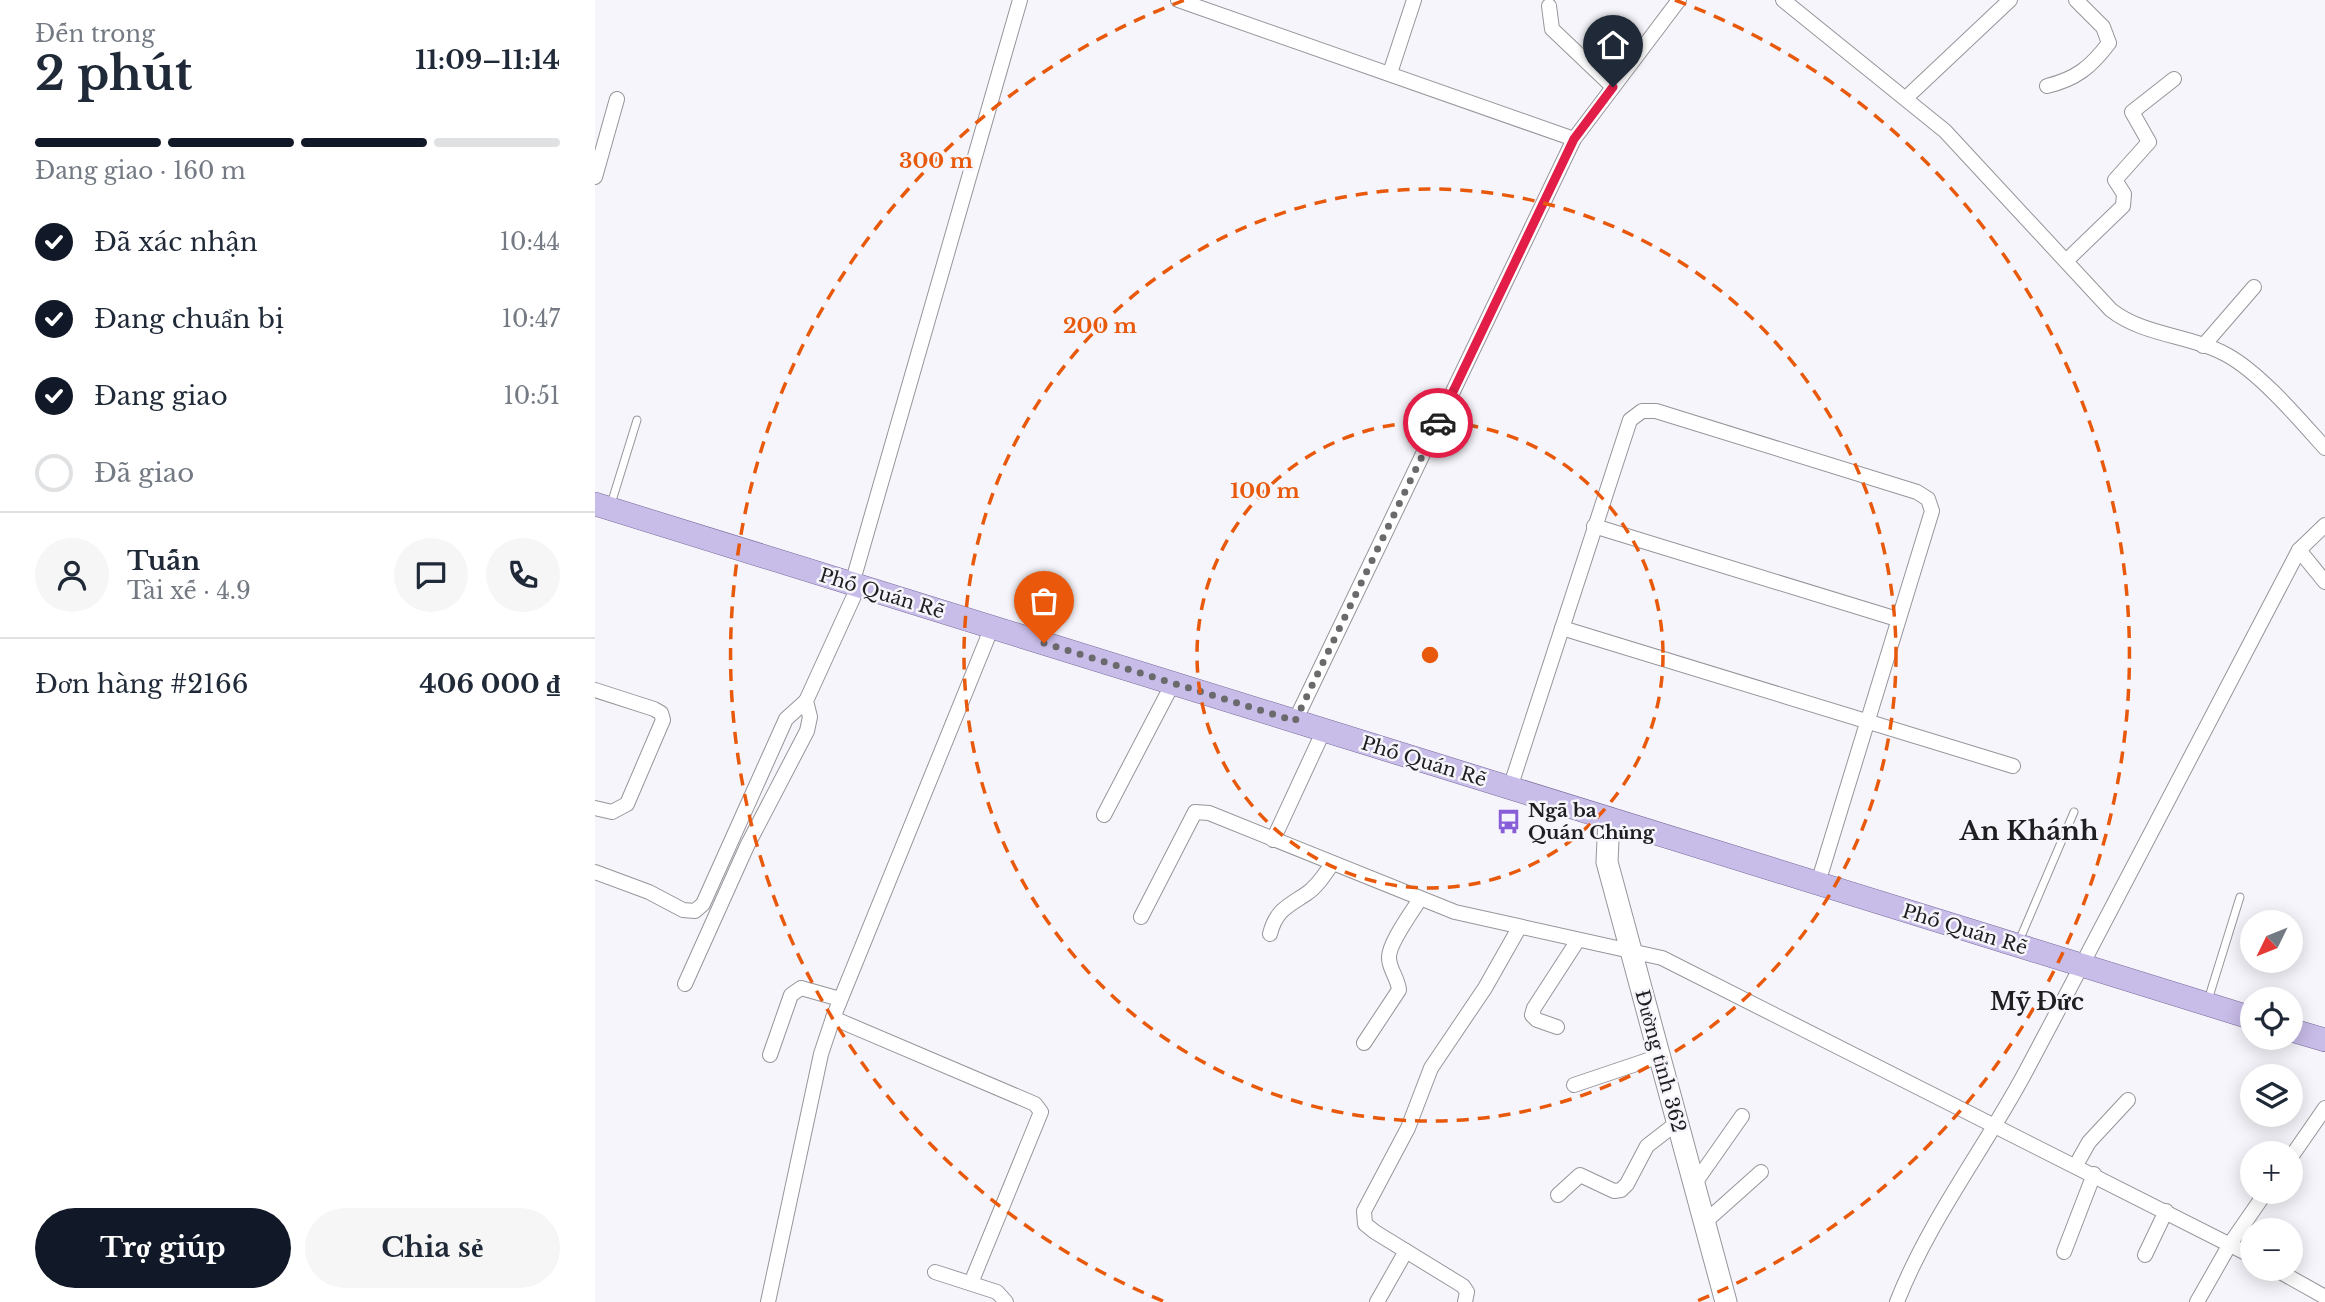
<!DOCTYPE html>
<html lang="vi">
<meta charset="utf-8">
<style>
:root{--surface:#fff;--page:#f6f6f7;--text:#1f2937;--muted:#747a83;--line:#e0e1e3;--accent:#111827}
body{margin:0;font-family:"Libre Baskerville",serif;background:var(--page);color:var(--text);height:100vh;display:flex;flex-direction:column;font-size:26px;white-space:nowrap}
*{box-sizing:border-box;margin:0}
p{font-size:23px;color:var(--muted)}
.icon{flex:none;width:38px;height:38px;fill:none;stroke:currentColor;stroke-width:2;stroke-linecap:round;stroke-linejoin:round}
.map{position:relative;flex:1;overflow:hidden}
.panel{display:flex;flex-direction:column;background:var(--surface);width:595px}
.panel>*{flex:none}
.needle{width:46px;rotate:227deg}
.fabs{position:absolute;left:1645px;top:910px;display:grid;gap:14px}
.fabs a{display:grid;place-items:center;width:63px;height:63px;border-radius:50%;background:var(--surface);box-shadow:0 4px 18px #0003;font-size:35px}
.pin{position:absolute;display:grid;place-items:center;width:60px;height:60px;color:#fff;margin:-72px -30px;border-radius:50% 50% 50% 0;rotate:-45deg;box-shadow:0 0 7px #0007}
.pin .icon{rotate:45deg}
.courier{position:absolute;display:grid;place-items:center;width:70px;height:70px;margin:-35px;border:5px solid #e11d48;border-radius:50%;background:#fff;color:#222;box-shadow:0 2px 9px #0007}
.summary em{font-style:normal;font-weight:700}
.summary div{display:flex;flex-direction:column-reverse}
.summary{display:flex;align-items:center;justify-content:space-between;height:119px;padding:0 35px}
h1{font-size:46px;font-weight:700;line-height:52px}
.bar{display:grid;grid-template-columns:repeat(4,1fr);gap:10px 7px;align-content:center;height:84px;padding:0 35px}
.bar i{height:9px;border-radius:5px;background:var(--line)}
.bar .selected{background:var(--accent)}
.bar p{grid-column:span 4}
.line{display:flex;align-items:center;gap:18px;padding:0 35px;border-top:2px solid var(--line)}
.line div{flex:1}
.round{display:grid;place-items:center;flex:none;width:74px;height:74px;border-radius:37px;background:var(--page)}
ol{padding:0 35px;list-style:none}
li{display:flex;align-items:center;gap:21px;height:77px}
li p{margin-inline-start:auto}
li .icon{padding:7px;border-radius:50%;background:var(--accent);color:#fff;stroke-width:4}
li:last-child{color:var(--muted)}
li i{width:38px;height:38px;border:4px solid var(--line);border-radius:50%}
.action{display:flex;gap:14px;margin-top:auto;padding:14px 35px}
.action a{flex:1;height:80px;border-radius:42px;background:var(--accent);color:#fff;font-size:28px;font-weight:700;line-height:80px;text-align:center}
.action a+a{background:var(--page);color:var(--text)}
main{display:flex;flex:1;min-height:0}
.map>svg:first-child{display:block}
</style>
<main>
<section class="panel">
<div class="summary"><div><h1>2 phút</h1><p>Đến trong</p></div><em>11:09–11:14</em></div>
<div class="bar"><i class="selected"></i><i class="selected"></i><i class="selected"></i><i></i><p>Đang giao · 160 m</p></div>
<ol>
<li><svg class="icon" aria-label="check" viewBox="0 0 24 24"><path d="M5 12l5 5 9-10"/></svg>Đã xác nhận<p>10:44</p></li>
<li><svg class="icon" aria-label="check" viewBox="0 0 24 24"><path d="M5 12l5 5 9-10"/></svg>Đang chuẩn bị<p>10:47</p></li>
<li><svg class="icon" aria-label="check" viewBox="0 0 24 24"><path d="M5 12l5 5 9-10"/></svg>Đang giao<p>10:51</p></li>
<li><i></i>Đã giao</li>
</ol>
<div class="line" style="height:126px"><a class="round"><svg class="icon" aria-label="person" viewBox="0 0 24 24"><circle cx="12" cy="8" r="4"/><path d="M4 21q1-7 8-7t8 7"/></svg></a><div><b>Tuấn</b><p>Tài xế · 4.9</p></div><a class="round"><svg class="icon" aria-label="chat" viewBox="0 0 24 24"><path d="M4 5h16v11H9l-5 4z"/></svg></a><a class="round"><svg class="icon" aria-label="phone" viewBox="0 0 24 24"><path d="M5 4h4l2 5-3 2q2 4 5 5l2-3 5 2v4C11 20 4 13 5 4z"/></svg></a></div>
<div class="line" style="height:91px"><div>Đơn hàng #2166</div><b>406 000 ₫</b></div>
<div class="action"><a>Trợ giúp</a><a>Chia sẻ</a></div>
</section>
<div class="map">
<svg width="1730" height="1302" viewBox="0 0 1730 1302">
<rect width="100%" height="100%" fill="#f6f5fb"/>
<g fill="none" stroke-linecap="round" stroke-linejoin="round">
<defs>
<g id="lane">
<polyline points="16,504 42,420"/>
<polyline points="1424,941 1479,812"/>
<polyline points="1613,1000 1645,897"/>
</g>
<g id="street">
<polyline points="583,0 979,139"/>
<path d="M 1188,0 L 1350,131 L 1516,310 C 1549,336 1596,335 1632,355 C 1665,373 1705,420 1730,448"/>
<polyline points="954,6 957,29 1018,87"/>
<polyline points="795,73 819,0"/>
<path d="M 1452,86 C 1481,79 1496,67 1514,43 L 1508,27 L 1481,0"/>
<polyline points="1312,97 1415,0"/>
<polyline points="0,177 22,99"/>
<polyline points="1471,261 1528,206 1529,194 1520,180 1554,142 1537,112 1579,79"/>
<polyline points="1608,346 1659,287"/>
<polyline points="999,526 1302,619"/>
<polyline points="1704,550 1730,582"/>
<polyline points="257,584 425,0"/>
<polyline points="967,628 1418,766"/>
<polyline points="0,690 59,709 66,713 68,720 32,804 17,812 0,808"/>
<polyline points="700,721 979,139 1084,0"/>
<polyline points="915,788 1035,420 1047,411 1061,411 1322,492 1333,499 1337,511 1223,883"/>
<polyline points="509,815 578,683"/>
<polyline points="678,840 729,730"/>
<polyline points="0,872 54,892 88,910 100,911 108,904 191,719 211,701"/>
<polyline points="546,917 600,812 614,813 860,912 1067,958 1657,1256"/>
<path d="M 675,934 C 681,910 693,906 711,894 C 722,887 730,874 737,864"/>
<polyline points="90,984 152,846 212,731 215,717 211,701 264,585"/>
<polyline points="238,1018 440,1104 446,1112 376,1283"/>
<polyline points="962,1027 942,1020 937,1015 939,1008 983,940"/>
<path d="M 769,1043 L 804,990 C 803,978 794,969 794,958 C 793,944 817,912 825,899"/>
<polyline points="175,1055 196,995 206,988 245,999"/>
<polyline points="979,1085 1065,1056"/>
<polyline points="1696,1157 1730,1108"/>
<polyline points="1481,1165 1494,1142 1533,1100"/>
<polyline points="1100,1183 1147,1116"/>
<polyline points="963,1195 985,1175 1019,1191 1026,1190 1032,1184 1052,1146 1083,1122"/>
<polyline points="1110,1222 1166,1172"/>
<polyline points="1469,1252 1499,1174"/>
<polyline points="1550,1255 1571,1211"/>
<polyline points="1680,1269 1730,1297"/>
<polyline points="340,1272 402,1292 411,1302"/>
<polyline points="173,1302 226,1054 238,1018 397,627"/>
<polyline points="782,1302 811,1251"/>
<polyline points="870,1302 872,1292 868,1286 780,1232 770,1224 769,1211 813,1128 836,1068 890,988 924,928"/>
<path d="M 1302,1302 C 1334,1220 1390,1148 1431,1071 C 1523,898 1613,724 1704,550 L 1730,525"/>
<polyline points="1602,1302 1635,1244 1671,1192"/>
</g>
<polyline id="secondary" points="1014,818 1012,862 1131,1302"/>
<g id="primary">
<polyline points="0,504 1657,1018"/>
<polyline points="1696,1030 1730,1040"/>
</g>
</defs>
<use href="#lane" stroke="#96959a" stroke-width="9"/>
<use href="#street" stroke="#96959a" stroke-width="16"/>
<use href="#secondary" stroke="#96959a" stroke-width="23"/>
<use href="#primary" stroke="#756899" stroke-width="24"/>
<use href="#lane" stroke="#fff" stroke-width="7"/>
<use href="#street" stroke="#fff" stroke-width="14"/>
<use href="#secondary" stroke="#fff" stroke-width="21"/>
<use href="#primary" stroke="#c8bce8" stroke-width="23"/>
</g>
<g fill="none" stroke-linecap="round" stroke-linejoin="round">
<polyline stroke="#6a6a6d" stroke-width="7" stroke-dasharray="0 12.6" points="449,643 700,721 843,423"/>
<polyline stroke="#e11d48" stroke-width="9" points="843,423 979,139 1018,87"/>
</g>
<g fill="none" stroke="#e8590c" stroke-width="3.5" stroke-dasharray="12 9">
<circle cx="835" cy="655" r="233"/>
<circle cx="835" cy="655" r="466"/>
<path d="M568 1301A699 699 0 0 1 590 0M1080 0A699 699 0 0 1 1102 1301"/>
</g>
<defs>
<symbol id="bus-bare" viewBox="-9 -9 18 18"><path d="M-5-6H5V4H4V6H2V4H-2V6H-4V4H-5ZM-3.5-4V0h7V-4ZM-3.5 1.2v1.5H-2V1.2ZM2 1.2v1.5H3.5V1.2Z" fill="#875ed8" stroke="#f6f5fb" stroke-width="2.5" paint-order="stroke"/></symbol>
</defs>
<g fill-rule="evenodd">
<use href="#bus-bare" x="896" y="804" width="35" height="35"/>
</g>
<g text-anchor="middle" stroke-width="5" stroke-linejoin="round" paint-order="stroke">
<g font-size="19" fill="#1f1f21" stroke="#f6f5fb">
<text transform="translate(287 593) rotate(17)" y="7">Phố Quán Rẽ</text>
<text transform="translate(829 761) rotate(17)" y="7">Phố Quán Rẽ</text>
<text transform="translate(1370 929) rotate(17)" y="7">Phố Quán Rẽ</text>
<text transform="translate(1066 1061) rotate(75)" y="7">Đường tỉnh 362</text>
</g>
<g font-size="19" font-weight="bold" fill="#1f1f21" stroke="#f6f5fb" text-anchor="start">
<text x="933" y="817">Ngã ba<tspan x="933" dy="22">Quán Chủng</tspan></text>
</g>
<g font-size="23" font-weight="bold" fill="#1f1f21" stroke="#f6f5fb">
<text x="1442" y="1010">Mỹ Đức</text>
</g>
<g font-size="26" font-weight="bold" fill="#1f1f21" stroke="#f6f5fb">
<text x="1434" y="840">An Khánh</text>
</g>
</g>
<circle cx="835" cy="655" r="10" fill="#e8590c" stroke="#f6f5fb" stroke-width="3.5"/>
<g font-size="21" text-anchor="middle" font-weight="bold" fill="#e8590c" stroke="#f6f5fb" stroke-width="5" stroke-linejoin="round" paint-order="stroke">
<text x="341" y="168">300 m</text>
<text x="505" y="333">200 m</text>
<text x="670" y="498">100 m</text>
</g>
</svg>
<div class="fabs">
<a><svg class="needle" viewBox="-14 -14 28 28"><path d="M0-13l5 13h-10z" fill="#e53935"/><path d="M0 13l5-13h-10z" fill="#747a83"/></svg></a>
<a><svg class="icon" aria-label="locate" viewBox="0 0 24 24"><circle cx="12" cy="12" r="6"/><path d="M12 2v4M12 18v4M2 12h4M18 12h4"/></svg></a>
<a><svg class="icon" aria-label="layers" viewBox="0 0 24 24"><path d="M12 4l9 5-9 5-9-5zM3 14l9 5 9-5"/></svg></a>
<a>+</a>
<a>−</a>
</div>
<div class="pin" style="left:449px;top:643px;background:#ea580c"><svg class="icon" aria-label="bag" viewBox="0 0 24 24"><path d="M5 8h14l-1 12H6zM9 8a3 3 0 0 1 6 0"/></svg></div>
<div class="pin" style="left:1018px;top:87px;background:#1f2937"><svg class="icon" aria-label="home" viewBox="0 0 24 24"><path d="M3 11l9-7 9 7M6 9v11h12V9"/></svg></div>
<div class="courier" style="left:843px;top:423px"><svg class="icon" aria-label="car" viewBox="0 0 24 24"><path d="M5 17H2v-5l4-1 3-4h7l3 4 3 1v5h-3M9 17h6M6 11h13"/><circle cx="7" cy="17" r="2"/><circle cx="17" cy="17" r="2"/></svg></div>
</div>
</main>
